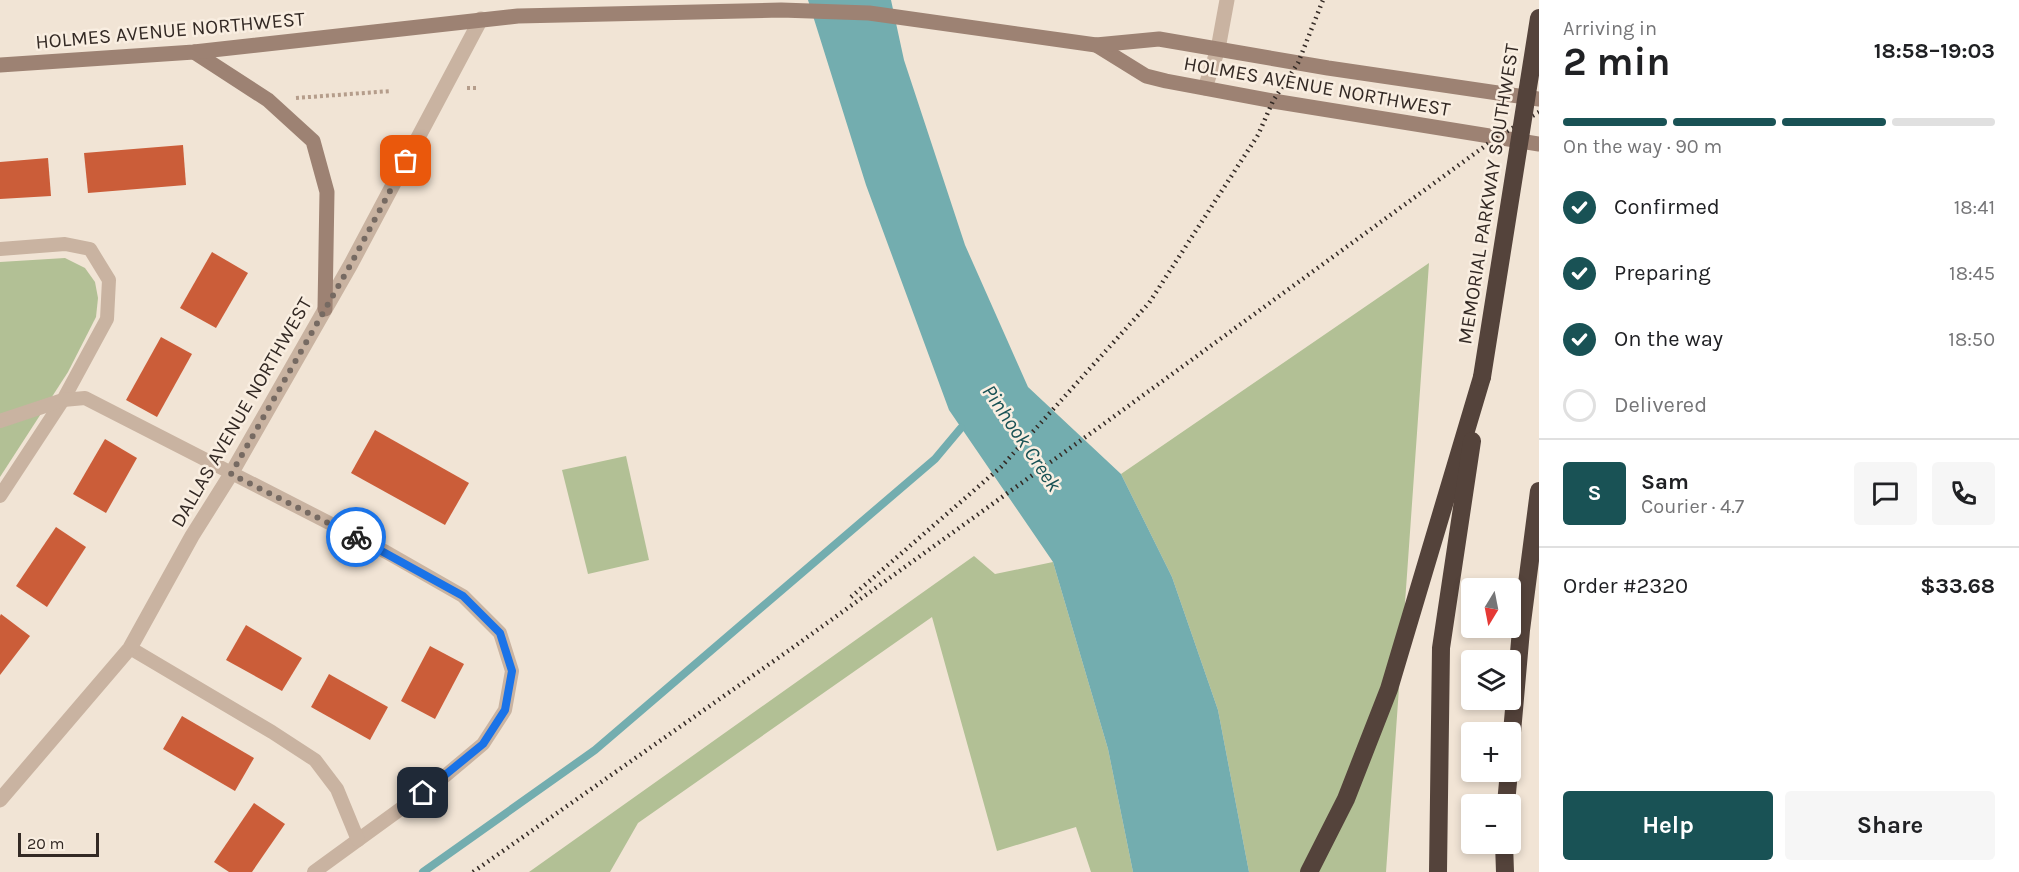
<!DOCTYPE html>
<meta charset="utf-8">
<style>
:root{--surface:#fff;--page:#f6f6f6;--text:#202124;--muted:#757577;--line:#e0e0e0;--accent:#195255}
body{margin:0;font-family:Karla,sans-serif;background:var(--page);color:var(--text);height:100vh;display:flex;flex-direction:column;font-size:22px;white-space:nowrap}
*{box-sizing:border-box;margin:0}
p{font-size:20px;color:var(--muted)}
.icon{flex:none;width:33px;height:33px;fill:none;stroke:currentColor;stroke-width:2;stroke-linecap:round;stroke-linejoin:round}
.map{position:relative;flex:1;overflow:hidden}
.panel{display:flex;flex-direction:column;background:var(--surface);width:480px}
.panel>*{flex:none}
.needle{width:39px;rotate:190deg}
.controls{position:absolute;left:1461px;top:578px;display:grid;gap:12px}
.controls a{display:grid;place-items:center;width:60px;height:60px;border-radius:6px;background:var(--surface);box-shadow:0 3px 9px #0003;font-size:30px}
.scale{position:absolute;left:18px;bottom:15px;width:81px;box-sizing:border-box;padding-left:6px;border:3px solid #332924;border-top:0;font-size:16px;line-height:21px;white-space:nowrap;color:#332924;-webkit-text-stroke:4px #f9eee1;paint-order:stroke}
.pin{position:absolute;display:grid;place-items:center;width:51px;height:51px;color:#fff;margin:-26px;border-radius:12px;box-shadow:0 3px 9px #0006}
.courier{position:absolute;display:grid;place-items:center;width:60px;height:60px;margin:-30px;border:4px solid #1a73e8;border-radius:50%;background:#fff;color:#222;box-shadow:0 2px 8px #0007}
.summary em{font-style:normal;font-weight:700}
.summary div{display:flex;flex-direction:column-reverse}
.summary{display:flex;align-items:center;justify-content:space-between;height:102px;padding:0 24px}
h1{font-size:39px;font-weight:700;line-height:45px}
.bar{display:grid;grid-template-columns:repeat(4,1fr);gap:9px 6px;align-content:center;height:72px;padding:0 24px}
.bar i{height:8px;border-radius:4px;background:var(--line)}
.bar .on{background:var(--accent)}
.bar p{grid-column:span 4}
.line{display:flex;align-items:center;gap:15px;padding:0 24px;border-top:2px solid var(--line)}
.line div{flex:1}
.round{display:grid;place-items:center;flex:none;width:63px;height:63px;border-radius:6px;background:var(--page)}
ol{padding:0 24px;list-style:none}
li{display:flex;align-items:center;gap:18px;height:66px}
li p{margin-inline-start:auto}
li .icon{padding:6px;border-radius:50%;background:var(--accent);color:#fff;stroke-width:4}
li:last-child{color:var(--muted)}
li i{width:33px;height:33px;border:3px solid var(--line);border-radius:50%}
.cta{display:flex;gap:12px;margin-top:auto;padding:12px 24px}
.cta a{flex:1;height:69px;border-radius:6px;background:var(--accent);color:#fff;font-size:24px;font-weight:700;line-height:69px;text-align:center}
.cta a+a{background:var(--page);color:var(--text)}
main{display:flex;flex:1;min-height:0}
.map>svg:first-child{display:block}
</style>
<main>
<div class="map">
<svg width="1539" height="872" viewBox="0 0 1539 872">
<rect width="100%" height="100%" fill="#f1e4d5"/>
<g fill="#b2c095">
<polygon points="65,258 85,268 95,282 98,298 96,317 68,372 0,477 0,262"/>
<polygon points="1429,263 1386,872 1249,872 1218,710 1172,577 1121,474"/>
<polygon points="626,456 649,560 588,574 562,470"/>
<polygon points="974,556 995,574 1053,562 1108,749 1133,872 1091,872 1076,827 997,851 932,617 638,823 610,872 529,872"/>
</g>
<polygon fill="#73adaf" points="808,0 891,0 904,60 965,245 1028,387 1121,474 1172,577 1218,710 1249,872 1133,872 1108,749 1053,562 949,410 866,185"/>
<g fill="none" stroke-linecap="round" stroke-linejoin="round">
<polyline stroke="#73adaf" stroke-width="8" points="423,872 595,750 935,459 961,428"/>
</g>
<g fill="#cb5d39">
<polygon points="183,145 186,185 88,193 84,153"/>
<polygon points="48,158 51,196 0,199 0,162"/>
<polygon points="212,252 248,273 216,328 180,308"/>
<polygon points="161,337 192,354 157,417 126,400"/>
<polygon points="375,430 469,483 445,525 351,473"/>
<polygon points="105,439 137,458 106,513 73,494"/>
<polygon points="56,527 86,547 47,607 16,586"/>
<polygon points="1,614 30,636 0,675 0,616"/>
<polygon points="246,625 302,658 282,691 226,660"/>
<polygon points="430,646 464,664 435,719 401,701"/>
<polygon points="329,674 388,707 370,740 311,707"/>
<polygon points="182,716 254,758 235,791 163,749"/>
<polygon points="254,803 285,824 252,872 229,872 214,862"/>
</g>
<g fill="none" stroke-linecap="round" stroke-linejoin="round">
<g stroke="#b59d8b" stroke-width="4" stroke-dasharray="3 3" stroke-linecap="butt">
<polyline points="467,88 478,88"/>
<polyline points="296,98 391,91"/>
</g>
<g stroke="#c9b3a1" stroke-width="14">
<polyline points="0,249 65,244 90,249 109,280 107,319 63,400 0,496"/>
<polyline points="0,421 63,400 85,398 386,552 463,596 500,633 512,671 505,710 483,744 439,781 314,872"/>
<polyline points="130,648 272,732 315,760 337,789 358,840"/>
</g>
<polyline stroke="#c9b3a1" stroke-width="15" points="0,800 130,648 192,536 231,474 351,264 481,19"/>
<polyline stroke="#c9b3a1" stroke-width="15" points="1205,88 1218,49 1227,0"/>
<g stroke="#9d8273" stroke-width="15">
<polyline points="1096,45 1146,76 1166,81 1273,101 1539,144"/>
<polyline points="194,52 268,100 313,141 327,192 325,309"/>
<polyline points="0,65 194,52 518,16 781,10 869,13 1096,45 1159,39 1328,68 1539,99"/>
</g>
<g stroke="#54433b" stroke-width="18">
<polyline points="1510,755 1521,630 1539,491"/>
<polyline points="1506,804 1509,771"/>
<polyline points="1504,843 1505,872"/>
<polyline points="1309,872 1346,799 1389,689 1482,377"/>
<polyline points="1438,872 1441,648 1472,441"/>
</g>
<g stroke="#332924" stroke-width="4.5" stroke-dasharray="1.5 4.5" stroke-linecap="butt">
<polyline points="851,597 1001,467 1149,303 1258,135 1273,101 1298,63 1323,0"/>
<polyline points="473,872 788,651 1105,423 1496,138 1539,112"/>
</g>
<polyline stroke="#54433b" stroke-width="18" points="1482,377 1539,18"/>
</g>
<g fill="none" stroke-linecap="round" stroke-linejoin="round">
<polyline stroke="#766a62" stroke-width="6" stroke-dasharray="0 10.8" points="356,537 231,474 351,264 406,161"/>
<polyline stroke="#1a73e8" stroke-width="8" points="356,537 463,596 500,633 512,671 505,710 483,744 423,793"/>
</g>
<g text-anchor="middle" stroke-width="5" stroke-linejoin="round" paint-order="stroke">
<g font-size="20" fill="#332924" stroke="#f9eee1">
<text transform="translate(170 30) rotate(-5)" y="7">HOLMES AVENUE NORTHWEST</text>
<text transform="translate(1317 86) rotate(10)" y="7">HOLMES AVENUE NORTHWEST</text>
<text transform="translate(1488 194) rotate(-81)" y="7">MEMORIAL PARKWAY SOUTHWEST</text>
<text transform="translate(241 412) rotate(-60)" y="7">DALLAS AVENUE NORTHWEST</text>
</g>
<g font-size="21" font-style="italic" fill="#195255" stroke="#f9eee1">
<text transform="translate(1022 438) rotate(56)" y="7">Pinhook Creek</text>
</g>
</g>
</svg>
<div class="controls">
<a><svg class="needle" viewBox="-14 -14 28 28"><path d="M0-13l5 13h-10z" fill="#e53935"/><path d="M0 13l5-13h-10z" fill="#757577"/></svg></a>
<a><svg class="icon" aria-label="layers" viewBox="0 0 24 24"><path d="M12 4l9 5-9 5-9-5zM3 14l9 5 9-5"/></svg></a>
<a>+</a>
<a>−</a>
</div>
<div class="scale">20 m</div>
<div class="pin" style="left:406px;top:161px;background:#ea580c"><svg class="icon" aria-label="bag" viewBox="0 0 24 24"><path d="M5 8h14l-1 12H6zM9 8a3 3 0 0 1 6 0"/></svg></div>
<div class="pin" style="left:423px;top:793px;background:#1f2937"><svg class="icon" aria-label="home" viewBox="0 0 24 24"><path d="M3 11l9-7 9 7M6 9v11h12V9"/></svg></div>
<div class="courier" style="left:356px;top:537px"><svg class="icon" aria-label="bike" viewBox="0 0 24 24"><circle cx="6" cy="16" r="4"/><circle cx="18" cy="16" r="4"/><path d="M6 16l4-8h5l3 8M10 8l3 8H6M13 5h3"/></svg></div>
</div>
<section class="panel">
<div class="summary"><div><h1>2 min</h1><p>Arriving in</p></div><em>18:58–19:03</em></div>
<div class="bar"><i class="on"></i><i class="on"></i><i class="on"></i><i></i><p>On the way · 90 m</p></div>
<ol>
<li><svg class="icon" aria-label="check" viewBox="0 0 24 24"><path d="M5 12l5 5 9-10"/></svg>Confirmed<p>18:41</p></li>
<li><svg class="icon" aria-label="check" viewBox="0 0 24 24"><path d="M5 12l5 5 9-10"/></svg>Preparing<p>18:45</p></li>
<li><svg class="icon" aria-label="check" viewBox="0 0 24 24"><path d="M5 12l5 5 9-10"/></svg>On the way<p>18:50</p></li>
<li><i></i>Delivered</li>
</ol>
<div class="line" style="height:108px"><b class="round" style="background:var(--accent);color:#fff">S</b><div><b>Sam</b><p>Courier · 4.7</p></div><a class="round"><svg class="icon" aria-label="chat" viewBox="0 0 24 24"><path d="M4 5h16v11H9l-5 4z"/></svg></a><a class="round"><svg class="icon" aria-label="phone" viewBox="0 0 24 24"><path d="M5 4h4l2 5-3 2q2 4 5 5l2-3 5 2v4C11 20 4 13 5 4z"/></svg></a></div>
<div class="line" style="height:78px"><div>Order #2320</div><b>$33.68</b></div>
<div class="cta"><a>Help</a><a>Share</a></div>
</section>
</main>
